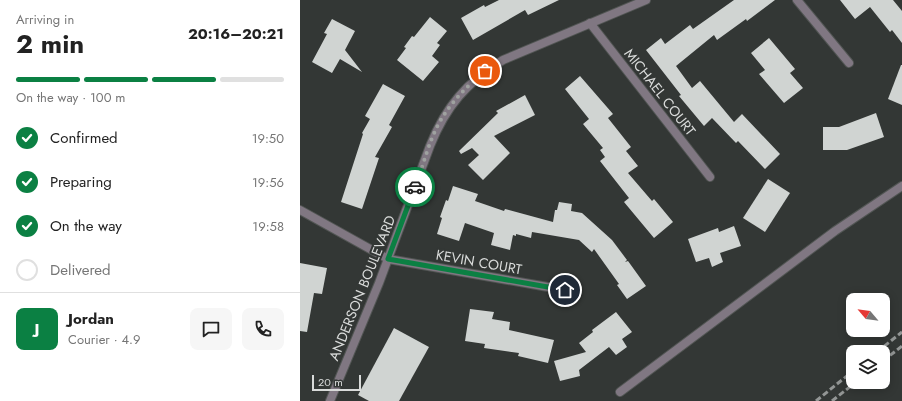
<!DOCTYPE html>
<meta charset="utf-8">
<style>
:root{--surface:#fff;--page:#f6f6f6;--text:#222;--muted:#767676;--line:#e0e0e0;--accent:#0b8043}
body{margin:0;font-family:Jost,sans-serif;background:var(--page);color:var(--text);height:100vh;display:flex;flex-direction:column;font-size:15px;white-space:nowrap}
*{box-sizing:border-box;margin:0}
p{font-size:13px;color:var(--muted)}
.icon{flex:none;width:22px;height:22px;fill:none;stroke:currentColor;stroke-width:2;stroke-linecap:round;stroke-linejoin:round}
.map{position:relative;flex:1;overflow:hidden}
.side{display:flex;flex-direction:column;background:var(--surface);width:300px}
.side>*{flex:none}
.needle{width:26px;rotate:299deg}
.fabs{position:absolute;left:546px;top:293px;display:grid;gap:8px}
.fabs a{display:grid;place-items:center;width:44px;height:44px;border-radius:8px;background:var(--surface);box-shadow:0 2px 10px #0003;font-size:20px}
.scale{position:absolute;left:12px;bottom:10px;width:49px;box-sizing:border-box;padding-left:4px;border:2px solid #d9dbda;border-top:0;font-size:11px;line-height:14px;white-space:nowrap;color:#d9dbda;-webkit-text-stroke:3px #333735;paint-order:stroke}
.pin{position:absolute;display:grid;place-items:center;width:34px;height:34px;color:#fff;margin:-17px;border:2px solid #fff;border-radius:50%;box-shadow:0 1px 4px #0007}
.courier{position:absolute;display:grid;place-items:center;width:40px;height:40px;margin:-20px;border:3px solid #0b8043;border-radius:50%;background:#fff;color:#222;box-shadow:0 1px 5px #0007}
.summary em{font-style:normal;font-weight:700}
.summary div{display:flex;flex-direction:column-reverse}
.summary{display:flex;align-items:center;justify-content:space-between;height:68px;padding:0 16px}
h1{font-size:26px;font-weight:700;line-height:30px}
.bar{display:grid;grid-template-columns:repeat(4,1fr);gap:6px 4px;align-content:center;height:48px;padding:0 16px}
.bar i{height:5px;border-radius:3px;background:var(--line)}
.bar .active{background:var(--accent)}
.bar p{grid-column:span 4}
.line{display:flex;align-items:center;gap:10px;padding:0 16px;border-top:1px solid var(--line)}
.line div{flex:1}
.round{display:grid;place-items:center;flex:none;width:42px;height:42px;border-radius:8px;background:var(--page)}
ol{padding:0 16px;list-style:none}
li{display:flex;align-items:center;gap:12px;height:44px}
li p{margin-inline-start:auto}
li .icon{padding:4px;border-radius:50%;background:var(--accent);color:#fff;stroke-width:4}
li:last-child{color:var(--muted)}
li i{width:22px;height:22px;border:2px solid var(--line);border-radius:50%}
main{display:flex;flex:1;min-height:0}
.map>svg:first-child{display:block}
</style>
<main>
<section class="side">
<div class="summary"><div><h1>2 min</h1><p>Arriving in</p></div><em>20:16–20:21</em></div>
<div class="bar"><i class="active"></i><i class="active"></i><i class="active"></i><i></i><p>On the way · 100 m</p></div>
<ol>
<li><svg class="icon" aria-label="check" viewBox="0 0 24 24"><path d="M5 12l5 5 9-10"/></svg>Confirmed<p>19:50</p></li>
<li><svg class="icon" aria-label="check" viewBox="0 0 24 24"><path d="M5 12l5 5 9-10"/></svg>Preparing<p>19:56</p></li>
<li><svg class="icon" aria-label="check" viewBox="0 0 24 24"><path d="M5 12l5 5 9-10"/></svg>On the way<p>19:58</p></li>
<li><i></i>Delivered</li>
</ol>
<div class="line" style="height:72px"><b class="round" style="background:var(--accent);color:#fff">J</b><div><b>Jordan</b><p>Courier · 4.9</p></div><a class="round"><svg class="icon" aria-label="chat" viewBox="0 0 24 24"><path d="M4 5h16v11H9l-5 4z"/></svg></a><a class="round"><svg class="icon" aria-label="phone" viewBox="0 0 24 24"><path d="M5 4h4l2 5-3 2q2 4 5 5l2-3 5 2v4C11 20 4 13 5 4z"/></svg></a></div>
</section>
<div class="map">
<svg width="602" height="401" viewBox="0 0 602 401">
<rect width="100%" height="100%" fill="#333735"/>
<g fill="#d0d4d2">
<polygon points="199,0 259,0 228,15 225,10 173,40 161,18 184,5 185,7"/>
<polygon points="434,0 475,0 447,21 446,19 417,40 414,35 376,66 392,88 400,81 434,122 442,114 480,154 465,169 438,141 436,143 412,118 404,126 379,96 381,95 346,50 361,38 365,44 390,25 393,29"/>
<polygon points="540,0 593,0 602,11 602,43 592,30 590,32 570,7 555,19"/>
<polygon points="130,17 147,31 137,43 140,45 132,56 139,62 123,81 97,60 106,48 104,47 112,36 114,37"/>
<polygon points="32,19 55,31 45,50 62,72 40,59 32,73 12,62 27,34 24,33"/>
<polygon points="469,38 495,69 490,73 503,88 484,103 459,74 465,70 451,53"/>
<polygon points="601,65 602,65 602,105 588,99"/>
<polygon points="280,76 313,114 308,118 331,147 326,151 338,166 328,173 352,201 354,199 373,222 354,238 324,202 329,198 300,161 305,157 300,150 303,148 283,124 289,119 265,89"/>
<polygon points="83,84 105,96 89,125 92,127 75,157 79,158 62,209 41,202 63,134 62,133 70,119 65,116"/>
<polygon points="225,95 235,115 194,136 210,153 183,180 168,165 179,155 172,148 161,154 159,151 198,113 196,111"/>
<polygon points="576,113 584,137 547,150 523,150 523,127 539,127"/>
<polygon points="468,179 490,193 465,232 443,218"/>
<polygon points="153,186 178,194 175,201 204,211 205,209 253,222 255,210 257,210 259,202 272,204 271,211 282,213 312,240 327,260 325,262 328,261 346,286 327,299 317,285 319,284 294,249 292,252 279,240 232,232 231,238 216,234 216,236 213,235 210,250 191,245 194,233 165,223 159,241 137,234 142,218 140,217 146,200 148,201"/>
<polygon points="434,226 441,246 420,253 423,262 412,267 409,258 396,262 388,239 418,228 419,232"/>
<polygon points="0,263 27,268 22,294 14,293 7,332 0,331"/>
<polygon points="170,309 194,312 192,319 210,322 209,330 254,340 248,363 218,356 219,353 184,348 185,344 165,341"/>
<polygon points="316,312 332,332 322,339 327,347 316,355 309,347 279,370 280,376 260,381 254,361 286,352 279,343 293,332 292,330"/>
<polygon points="94,328 129,347 99,401 69,401 58,395"/>
</g>
<g fill="none" stroke-linecap="round" stroke-linejoin="round">
<defs>
<polyline id="service" points="320,392 535,231 602,186"/>
<g id="minor">
<polyline points="497,0 549,63"/>
<polyline points="290,23 410,177"/>
<polyline points="0,210 88,259 265,290"/>
<path d="M 30,401 L 79,283 L 130,146 C 146,106 167,82 203,60 L 346,0"/>
</g>
</defs>
<use href="#service" stroke="#515553" stroke-width="10"/>
<use href="#minor" stroke="#515553" stroke-width="10"/>
<use href="#service" stroke="#807782" stroke-width="8"/>
<use href="#minor" stroke="#807782" stroke-width="8"/>
<g stroke="#939695" stroke-width="3" stroke-dasharray="6 3" stroke-linecap="butt">
<polyline points="577,352 602,332"/>
<polyline points="583,361 602,346"/>
<polyline points="516,401 553,371"/>
<polyline points="532,401 556,382"/>
</g>
</g>
<g fill="none" stroke-linecap="round" stroke-linejoin="round">
<path stroke="#9fa2a0" stroke-width="4" stroke-dasharray="0 7.2" d="M 115,187 C 123,167 128,144 138,125 C 150,103 166,87 185,71"/>
<polyline stroke="#0b8043" stroke-width="5" points="115,187 88,259 265,290"/>
</g>
<g text-anchor="middle" stroke-width="4" stroke-linejoin="round" paint-order="stroke">
<g font-size="14" fill="#d9dbda" stroke="#333735">
<text transform="translate(360 92) rotate(52)" y="5">MICHAEL COURT</text>
<text transform="translate(179 262) rotate(10)" y="5">KEVIN COURT</text>
<text transform="translate(62 288) rotate(-68)" y="5">ANDERSON BOULEVARD</text>
</g>
</g>
</svg>
<div class="fabs">
<a><svg class="needle" viewBox="-14 -14 28 28"><path d="M0-13l5 13h-10z" fill="#e53935"/><path d="M0 13l5-13h-10z" fill="#767676"/></svg></a>
<a><svg class="icon" aria-label="layers" viewBox="0 0 24 24"><path d="M12 4l9 5-9 5-9-5zM3 14l9 5 9-5"/></svg></a>
</div>
<div class="scale">20 m</div>
<div class="pin" style="left:185px;top:71px;background:#ea580c"><svg class="icon" aria-label="bag" viewBox="0 0 24 24"><path d="M5 8h14l-1 12H6zM9 8a3 3 0 0 1 6 0"/></svg></div>
<div class="pin" style="left:265px;top:290px;background:#1f2937"><svg class="icon" aria-label="home" viewBox="0 0 24 24"><path d="M3 11l9-7 9 7M6 9v11h12V9"/></svg></div>
<div class="courier" style="left:115px;top:187px"><svg class="icon" aria-label="car" viewBox="0 0 24 24"><path d="M5 17H2v-5l4-1 3-4h7l3 4 3 1v5h-3M9 17h6M6 11h13"/><circle cx="7" cy="17" r="2"/><circle cx="17" cy="17" r="2"/></svg></div>
</div>
</main>
